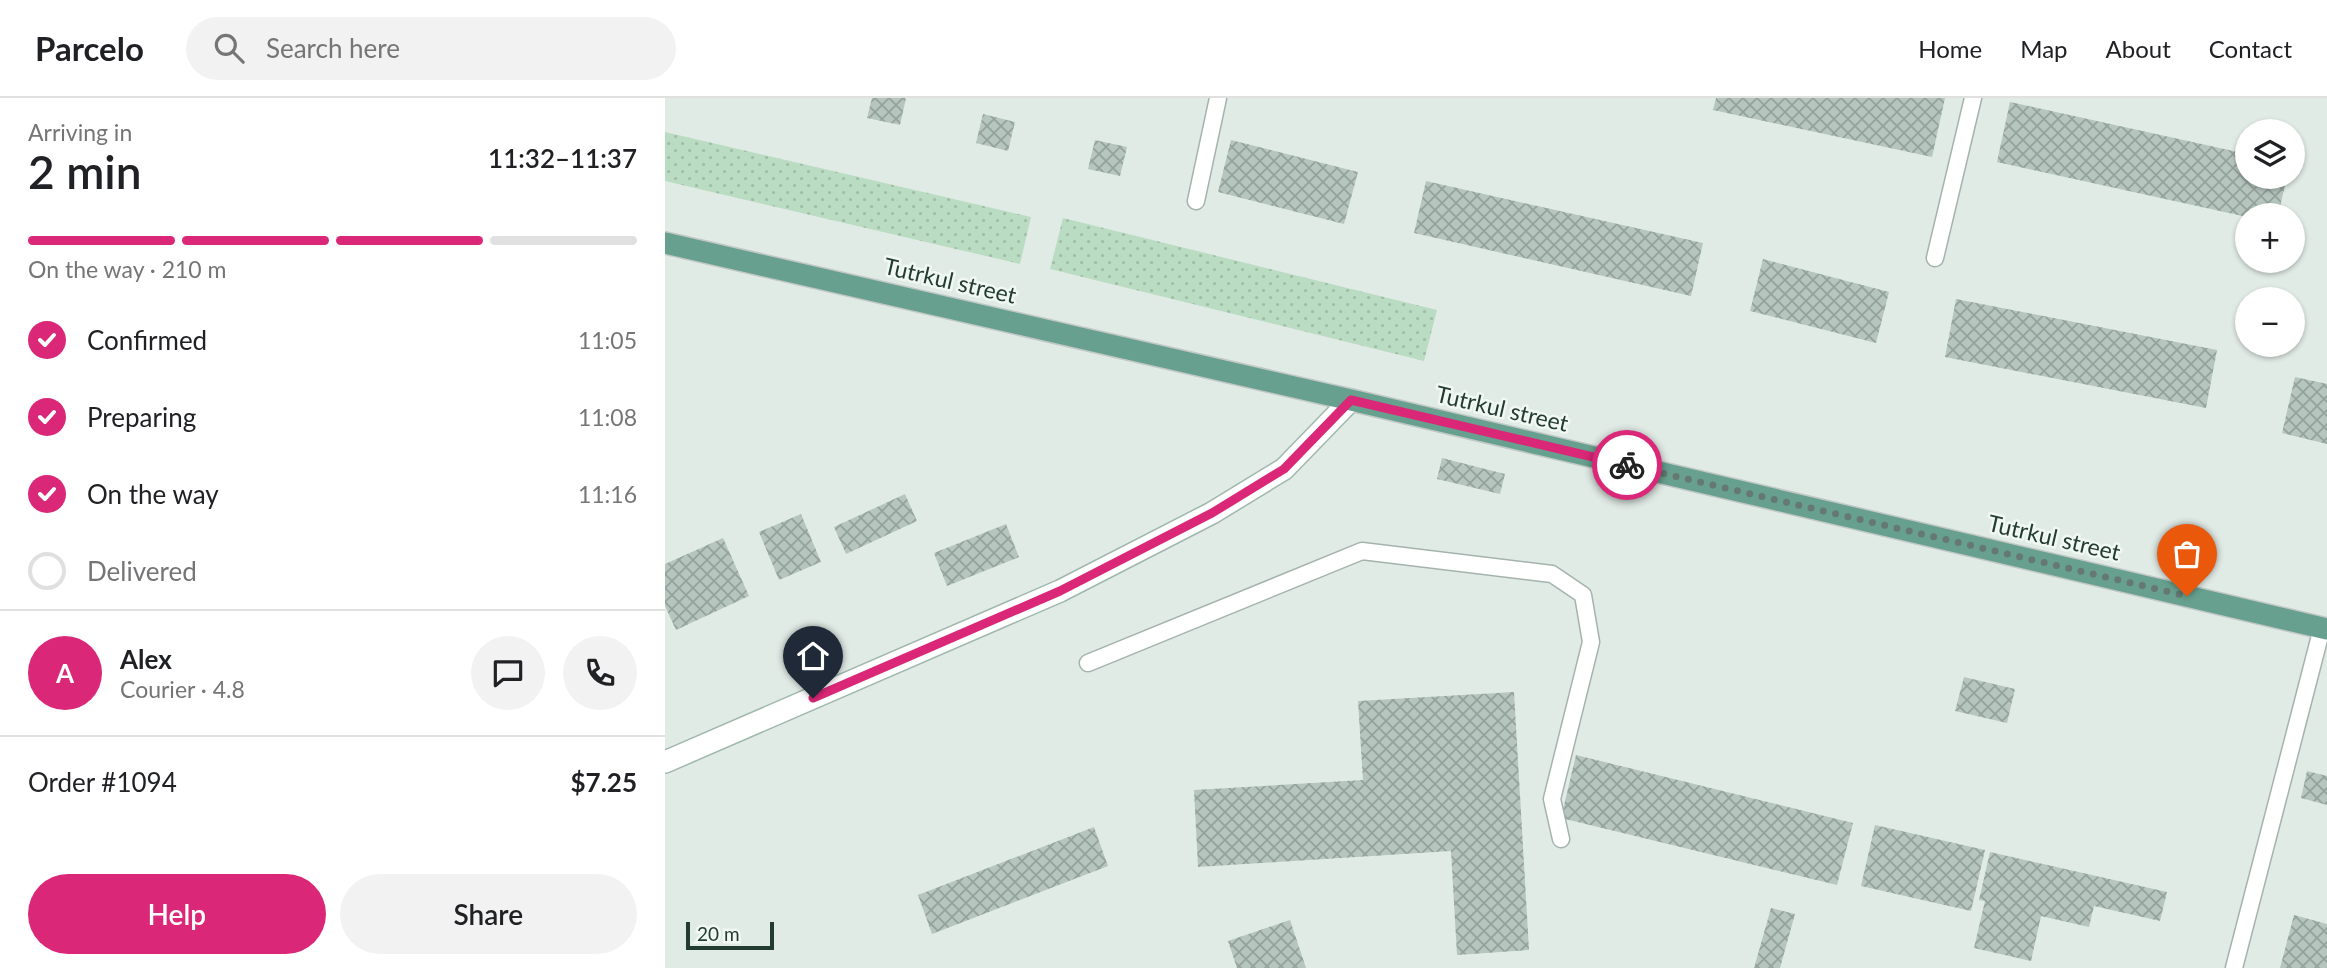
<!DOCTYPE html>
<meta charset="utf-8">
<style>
:root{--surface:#fff;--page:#f2f2f2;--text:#202124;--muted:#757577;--line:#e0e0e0;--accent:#db2777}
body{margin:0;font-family:Lato,sans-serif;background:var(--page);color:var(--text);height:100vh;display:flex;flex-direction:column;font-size:26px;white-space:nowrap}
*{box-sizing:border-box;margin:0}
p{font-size:23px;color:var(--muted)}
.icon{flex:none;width:38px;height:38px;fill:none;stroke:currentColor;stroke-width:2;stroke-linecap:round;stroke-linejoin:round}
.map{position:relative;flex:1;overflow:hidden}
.panel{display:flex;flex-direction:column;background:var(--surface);width:665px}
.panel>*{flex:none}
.buttons{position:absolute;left:1570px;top:21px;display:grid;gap:14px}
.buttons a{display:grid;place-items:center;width:70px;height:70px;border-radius:50%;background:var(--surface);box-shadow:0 2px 5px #0004;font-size:35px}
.scale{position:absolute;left:21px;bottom:18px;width:88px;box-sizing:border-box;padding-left:7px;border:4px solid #223b33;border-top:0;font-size:19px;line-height:24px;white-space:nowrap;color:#223b33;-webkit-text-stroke:5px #f1f8f4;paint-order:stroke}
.pin{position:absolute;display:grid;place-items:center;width:60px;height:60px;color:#fff;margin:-72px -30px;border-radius:50% 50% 50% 0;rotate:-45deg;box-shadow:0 0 7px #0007}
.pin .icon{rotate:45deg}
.courier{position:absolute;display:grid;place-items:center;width:70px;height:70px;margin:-35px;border:5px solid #db2777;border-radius:50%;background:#fff;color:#222;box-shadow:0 2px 9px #0007}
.headline em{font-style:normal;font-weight:600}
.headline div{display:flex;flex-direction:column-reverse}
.headline{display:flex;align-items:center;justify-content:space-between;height:119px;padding:0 28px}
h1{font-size:46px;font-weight:600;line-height:52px}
.bar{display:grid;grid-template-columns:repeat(4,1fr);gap:10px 7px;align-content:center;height:84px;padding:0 28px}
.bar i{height:9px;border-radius:5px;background:var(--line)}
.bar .on{background:var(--accent)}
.bar p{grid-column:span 4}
.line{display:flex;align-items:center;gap:18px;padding:0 28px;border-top:2px solid var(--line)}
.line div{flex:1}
.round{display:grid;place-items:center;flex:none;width:74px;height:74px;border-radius:37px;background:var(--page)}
ol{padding:0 28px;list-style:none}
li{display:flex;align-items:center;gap:21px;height:77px}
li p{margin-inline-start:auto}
li .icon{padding:7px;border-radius:50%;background:var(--accent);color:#fff;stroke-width:4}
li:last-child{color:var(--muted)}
li i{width:38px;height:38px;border:4px solid var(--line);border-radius:50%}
.action{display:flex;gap:14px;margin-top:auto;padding:14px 28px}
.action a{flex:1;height:80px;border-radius:42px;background:var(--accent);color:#fff;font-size:28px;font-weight:600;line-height:80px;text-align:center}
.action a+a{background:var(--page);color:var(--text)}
header{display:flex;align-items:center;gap:42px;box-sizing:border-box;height:98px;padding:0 35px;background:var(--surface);border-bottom:2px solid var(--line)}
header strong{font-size:33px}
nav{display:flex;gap:38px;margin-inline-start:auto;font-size:24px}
.search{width:490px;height:63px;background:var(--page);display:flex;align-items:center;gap:18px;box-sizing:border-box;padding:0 24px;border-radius:38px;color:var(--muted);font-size:26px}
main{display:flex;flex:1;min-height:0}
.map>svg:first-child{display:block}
</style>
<header>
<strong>Parcelo</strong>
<div class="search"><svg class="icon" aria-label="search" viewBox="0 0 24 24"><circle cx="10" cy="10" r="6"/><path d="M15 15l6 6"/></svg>Search here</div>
<nav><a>Home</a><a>Map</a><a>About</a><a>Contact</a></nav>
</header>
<main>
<section class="panel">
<div class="headline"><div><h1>2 min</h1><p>Arriving in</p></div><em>11:32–11:37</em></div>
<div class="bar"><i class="on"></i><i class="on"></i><i class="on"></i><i></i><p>On the way · 210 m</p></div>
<ol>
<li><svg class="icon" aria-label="check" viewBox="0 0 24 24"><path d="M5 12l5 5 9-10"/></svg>Confirmed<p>11:05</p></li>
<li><svg class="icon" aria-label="check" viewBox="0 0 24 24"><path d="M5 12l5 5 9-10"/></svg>Preparing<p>11:08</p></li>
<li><svg class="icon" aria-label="check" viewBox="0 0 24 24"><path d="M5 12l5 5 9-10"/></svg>On the way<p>11:16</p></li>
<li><i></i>Delivered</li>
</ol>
<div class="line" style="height:126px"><b class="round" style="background:var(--accent);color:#fff">A</b><div><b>Alex</b><p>Courier · 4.8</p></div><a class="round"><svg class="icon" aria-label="chat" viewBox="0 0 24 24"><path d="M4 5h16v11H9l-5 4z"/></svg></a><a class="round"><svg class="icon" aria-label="phone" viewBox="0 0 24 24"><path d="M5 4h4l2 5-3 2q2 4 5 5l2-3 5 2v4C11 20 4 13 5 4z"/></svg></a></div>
<div class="line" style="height:91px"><div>Order #1094</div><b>$7.25</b></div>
<div class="action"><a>Help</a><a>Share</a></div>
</section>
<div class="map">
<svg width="1662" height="870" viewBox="0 0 1662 870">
<defs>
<pattern id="grass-dots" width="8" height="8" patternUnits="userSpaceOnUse" patternTransform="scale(1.75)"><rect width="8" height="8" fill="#badcc2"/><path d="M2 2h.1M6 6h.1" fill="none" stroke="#a0bea7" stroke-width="1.8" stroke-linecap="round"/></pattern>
<pattern id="building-cross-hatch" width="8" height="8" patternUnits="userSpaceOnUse" patternTransform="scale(1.75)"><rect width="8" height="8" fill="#b6c6bf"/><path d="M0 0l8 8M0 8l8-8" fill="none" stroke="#94a29c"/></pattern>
</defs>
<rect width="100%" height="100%" fill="#e1ebe6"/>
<g fill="url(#grass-dots)">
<polygon points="0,34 366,119 355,166 0,83"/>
<polygon points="398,120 772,212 759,263 385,171"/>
</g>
<g fill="url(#building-cross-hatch)">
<polygon points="207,0 241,0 235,27 202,20"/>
<polygon points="1051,0 1280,0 1267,59 1048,12"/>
<polygon points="1345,4 1582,56 1582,79 1622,79 1613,117 1582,117 1582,119 1332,64"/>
<polygon points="318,16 350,24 343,53 311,45"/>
<polygon points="430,42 462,49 455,78 423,71"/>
<polygon points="566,42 693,74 679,126 553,94"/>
<polygon points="761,83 1038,145 1026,198 749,135"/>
<polygon points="1098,161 1224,194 1211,245 1085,213"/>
<polygon points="1291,201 1552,252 1541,310 1280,259"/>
<polygon points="1630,279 1662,286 1662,346 1617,335"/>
<polygon points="777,360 840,376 835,396 772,381"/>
<polygon points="240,396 252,423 181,456 169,429"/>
<polygon points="136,416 156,464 114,482 94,434"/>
<polygon points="341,426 354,459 282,488 269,455"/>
<polygon points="58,440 84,498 11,532 0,508 0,466"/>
<polygon points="1299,579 1350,591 1342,625 1290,613"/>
<polygon points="849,594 864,852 792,857 786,753 533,769 529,692 698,682 693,603"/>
<polygon points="911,657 1188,725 1172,787 896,720"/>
<polygon points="1642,673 1662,678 1662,707 1636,700"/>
<polygon points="1210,727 1320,752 1306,813 1196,788"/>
<polygon points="429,729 443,768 267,836 253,797"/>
<polygon points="1325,754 1502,794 1495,823 1429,808 1424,829 1376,818 1366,863 1309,850 1320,803 1314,802"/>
<polygon points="1106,810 1130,816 1115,870 1089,870"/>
<polygon points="1629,817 1662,826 1662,870 1615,870"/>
<polygon points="625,822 641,870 572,870 563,843"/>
</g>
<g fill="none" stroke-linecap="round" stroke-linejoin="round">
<defs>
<g id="lane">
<polyline points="531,103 553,0"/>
<polyline points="1270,160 1308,0"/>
<polyline points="423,565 697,453 887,476 918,497 926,544 887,701 896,741"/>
<polyline points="1569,870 1657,530"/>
</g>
<polyline id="secondary" points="0,664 395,493 547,415 619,371 686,302"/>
<polyline id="primary" points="0,145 686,302 1662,531"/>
</defs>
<use href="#lane" stroke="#a4b3ad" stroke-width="19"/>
<use href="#secondary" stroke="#a0b7ad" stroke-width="24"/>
<use href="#primary" stroke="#c1c8c6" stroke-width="24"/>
<use href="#lane" stroke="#fff" stroke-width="16"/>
<use href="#secondary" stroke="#fff" stroke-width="21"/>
<use href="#primary" stroke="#67a08e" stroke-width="21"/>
</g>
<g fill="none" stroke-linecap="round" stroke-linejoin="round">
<polyline stroke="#657972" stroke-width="7" stroke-dasharray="0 12.6" points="962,367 1522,498"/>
<polyline stroke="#db2777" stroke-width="9" points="148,600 395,493 547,415 619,371 686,302 962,367"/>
</g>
<g text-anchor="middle" stroke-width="5" stroke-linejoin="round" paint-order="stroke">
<g font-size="23" fill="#223b33" stroke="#f1f8f4">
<text transform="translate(285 183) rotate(13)" y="8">Tutrkul street</text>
<text transform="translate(837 311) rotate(13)" y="8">Tutrkul street</text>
<text transform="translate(1389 440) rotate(13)" y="8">Tutrkul street</text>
</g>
</g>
</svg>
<div class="buttons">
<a><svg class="icon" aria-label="layers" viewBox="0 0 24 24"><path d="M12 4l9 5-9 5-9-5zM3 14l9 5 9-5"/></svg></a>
<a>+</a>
<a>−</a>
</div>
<div class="scale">20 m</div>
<div class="pin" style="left:1522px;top:498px;background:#ea580c"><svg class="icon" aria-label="bag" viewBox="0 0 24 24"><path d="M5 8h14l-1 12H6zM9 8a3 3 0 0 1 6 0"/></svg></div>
<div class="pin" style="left:148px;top:600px;background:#1f2937"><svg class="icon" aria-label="home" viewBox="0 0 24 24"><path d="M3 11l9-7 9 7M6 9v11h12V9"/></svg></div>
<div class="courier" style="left:962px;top:367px"><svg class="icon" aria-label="bike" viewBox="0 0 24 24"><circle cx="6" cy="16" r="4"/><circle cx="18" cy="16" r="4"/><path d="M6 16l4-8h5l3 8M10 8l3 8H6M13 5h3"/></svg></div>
</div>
</main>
